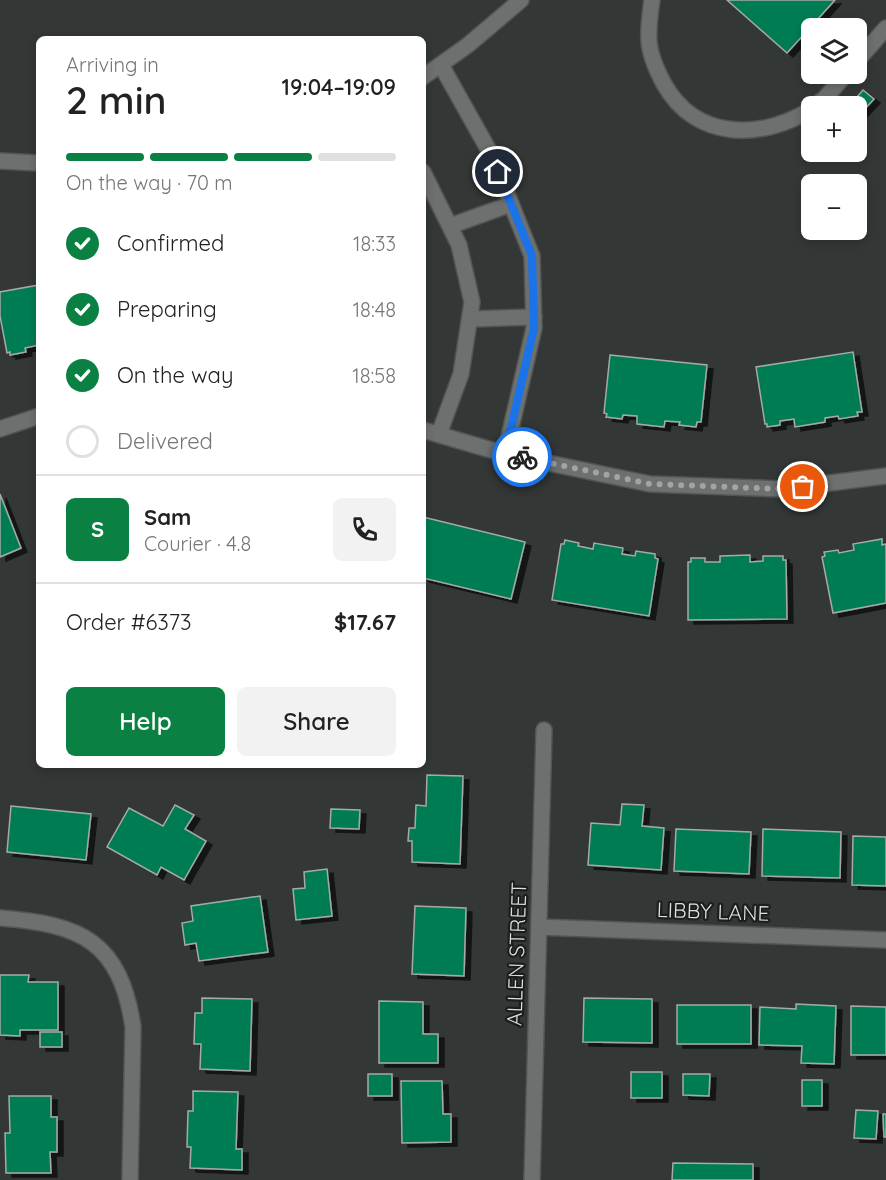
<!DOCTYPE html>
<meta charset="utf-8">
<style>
:root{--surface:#fff;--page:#f2f2f2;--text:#222;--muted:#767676;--line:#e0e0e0;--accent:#0b8043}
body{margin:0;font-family:Quicksand,sans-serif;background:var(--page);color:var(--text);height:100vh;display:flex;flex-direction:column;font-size:22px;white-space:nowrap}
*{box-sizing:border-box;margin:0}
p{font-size:20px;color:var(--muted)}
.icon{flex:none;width:33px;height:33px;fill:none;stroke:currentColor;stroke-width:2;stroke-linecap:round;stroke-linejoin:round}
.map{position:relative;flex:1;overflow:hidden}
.drawer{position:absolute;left:36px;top:36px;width:390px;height:732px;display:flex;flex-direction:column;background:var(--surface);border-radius:9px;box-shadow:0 3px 9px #0003}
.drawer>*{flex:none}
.controls{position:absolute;left:801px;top:18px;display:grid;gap:12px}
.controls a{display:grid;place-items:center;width:66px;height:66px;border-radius:9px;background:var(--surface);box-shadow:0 3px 9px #0003;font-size:30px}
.pin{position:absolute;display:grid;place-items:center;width:51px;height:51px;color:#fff;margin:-26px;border:3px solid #fff;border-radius:50%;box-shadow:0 2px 6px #0007}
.courier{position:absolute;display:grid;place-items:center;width:60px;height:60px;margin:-30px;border:4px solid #1a73e8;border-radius:50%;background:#fff;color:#222;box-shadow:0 2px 8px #0007}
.headline em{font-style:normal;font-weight:600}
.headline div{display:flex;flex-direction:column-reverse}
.headline{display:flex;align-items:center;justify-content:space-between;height:102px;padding:0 30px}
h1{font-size:39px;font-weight:600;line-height:45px}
.bar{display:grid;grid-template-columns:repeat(4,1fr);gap:9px 6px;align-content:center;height:72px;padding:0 30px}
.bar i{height:8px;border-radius:4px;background:var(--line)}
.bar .active{background:var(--accent)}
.bar p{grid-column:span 4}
.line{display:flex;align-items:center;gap:15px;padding:0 30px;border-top:2px solid var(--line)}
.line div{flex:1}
.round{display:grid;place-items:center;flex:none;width:63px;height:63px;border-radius:9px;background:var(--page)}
ol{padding:0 30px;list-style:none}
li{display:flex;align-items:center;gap:18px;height:66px}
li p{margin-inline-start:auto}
li .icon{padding:6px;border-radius:50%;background:var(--accent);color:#fff;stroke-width:4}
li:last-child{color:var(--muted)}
li i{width:33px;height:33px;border:3px solid var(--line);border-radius:50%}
.primary-button{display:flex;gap:12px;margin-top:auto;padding:12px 30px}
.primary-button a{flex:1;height:69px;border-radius:9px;background:var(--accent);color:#fff;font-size:24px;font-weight:600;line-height:69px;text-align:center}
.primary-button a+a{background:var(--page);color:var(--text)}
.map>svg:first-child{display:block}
</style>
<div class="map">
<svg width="886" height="1180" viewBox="0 0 886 1180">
<defs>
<filter id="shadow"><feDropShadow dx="6" dy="4" stdDeviation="0" flood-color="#0009"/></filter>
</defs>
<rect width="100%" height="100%" fill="#333735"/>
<g fill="#007c55" stroke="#a5aaa7" stroke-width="1.5" filter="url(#shadow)">
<polygon points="727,0 835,0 787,53"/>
<polygon points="863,90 874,99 861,113 856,106 851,104"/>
<polygon points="39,285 39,345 25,348 26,352 10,355 10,352 7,353 0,316 0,292"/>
<polygon points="853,352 862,412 857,412 858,416 839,419 838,416 825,418 825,422 795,427 794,419 780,421 780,425 767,427 767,424 765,424 756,367"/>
<polygon points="610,355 707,365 701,422 697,422 696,427 679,425 680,422 665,421 664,427 637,424 637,416 623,415 622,419 606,417 607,414 604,413"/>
<polygon points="0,494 21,548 0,557"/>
<polygon points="423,517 525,542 511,599 423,578"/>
<polygon points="882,539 882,545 886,544 886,603 833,613 822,557 825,556 824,552 838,550 839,553 854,550 853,544"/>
<polygon points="565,540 579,543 578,546 593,549 594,543 623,548 622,554 635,556 636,551 655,554 655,558 658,559 649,616 552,600 561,544 564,544"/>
<polygon points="750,555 750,562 763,561 763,556 783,556 783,560 786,560 787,619 688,620 688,562 691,562 691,558 705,558 705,562 720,562 720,556"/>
<polygon points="427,775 463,776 460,864 412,862 412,841 408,841 409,828 415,828 416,805 426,806"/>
<polygon points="622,804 644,805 642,826 664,828 661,870 588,865 591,823 620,825"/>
<polygon points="175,805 194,815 185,829 206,841 184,880 161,867 157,875 107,847 129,808 163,826"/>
<polygon points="11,806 91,814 86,860 7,852"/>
<polygon points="331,809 360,810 359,829 330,828"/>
<polygon points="676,829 751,832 749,874 674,871"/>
<polygon points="763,829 841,832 840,878 762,876"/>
<polygon points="853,836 886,837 886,886 852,885"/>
<polygon points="327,869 332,916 296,920 293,889 305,888 304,872"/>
<polygon points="260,896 268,952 199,961 196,943 185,945 182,923 193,921 191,906"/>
<polygon points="415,906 466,908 464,976 412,974"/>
<polygon points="0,975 29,975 28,982 58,982 58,1030 20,1030 20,1036 0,1035"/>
<polygon points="202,998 252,999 250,1071 200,1069 201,1044 194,1044 195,1013 202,1013"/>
<polygon points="584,998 652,999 652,1043 583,1042"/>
<polygon points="379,1001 423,1002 423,1034 438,1034 438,1063 379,1063"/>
<polygon points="796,1004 836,1006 834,1064 801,1063 802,1046 759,1045 760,1007 796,1009"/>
<rect x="677" y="1005" width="74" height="39"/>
<polygon points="851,1006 886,1007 886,1055 851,1055"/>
<rect x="40" y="1032" width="22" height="15"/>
<rect x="631" y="1072" width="31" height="26"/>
<rect x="368" y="1074" width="24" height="22"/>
<polygon points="683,1074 710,1074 709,1096 683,1095"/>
<rect x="802" y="1080" width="20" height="26"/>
<polygon points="401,1081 442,1081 443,1114 451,1114 451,1142 402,1143"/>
<polygon points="193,1091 238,1092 236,1149 242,1149 242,1170 190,1168 191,1147 187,1147 188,1111 193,1111"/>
<polygon points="9,1096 51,1096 51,1117 57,1117 57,1152 50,1152 51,1173 6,1173 5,1133 10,1133"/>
<polygon points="856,1110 878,1111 876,1139 854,1138"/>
<polygon points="883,1114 886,1114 886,1137 884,1137"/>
<polygon points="673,1163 753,1164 753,1180 672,1180"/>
</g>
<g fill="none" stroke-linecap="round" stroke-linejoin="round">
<defs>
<g id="minor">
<path d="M 652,0 C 650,14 648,27 649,41 C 650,56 657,71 664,84 C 696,141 761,140 812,109"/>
<polyline points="856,62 886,28"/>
<polyline points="441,65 492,156 532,256 534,328 505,454"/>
<polyline points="423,77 468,45 521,0"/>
<polyline points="815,106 825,98 846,74"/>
<polyline points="0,161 39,163"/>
<polyline points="423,172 459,245 472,302 461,374 439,434"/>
<polyline points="450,226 511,204"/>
<polyline points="470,319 534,317"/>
<polyline points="0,429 39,416"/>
<polyline points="423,430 505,454 650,484 782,489 886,476"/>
<path d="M 0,918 C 81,924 120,941 133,1027 L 130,1180"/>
<polyline points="539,927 886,940"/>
<polyline points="532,1180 544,730"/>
</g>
</defs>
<use href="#minor" stroke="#515553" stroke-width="18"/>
<use href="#minor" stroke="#6c706e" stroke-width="15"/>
</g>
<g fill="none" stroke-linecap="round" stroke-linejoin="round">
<polyline stroke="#a1a4a2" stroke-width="6" stroke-dasharray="0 10.8" points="522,457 650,484 782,489 803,487"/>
<polyline stroke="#1a73e8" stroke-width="8" points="498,172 532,256 534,328 505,454 522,457"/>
</g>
<g text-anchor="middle" stroke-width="4.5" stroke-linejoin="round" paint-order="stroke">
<g font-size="21" fill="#dcdfdd" stroke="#1c1e1d">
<text transform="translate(713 912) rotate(2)" y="7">LIBBY LANE</text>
<text transform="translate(517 954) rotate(-88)" y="7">ALLEN STREET</text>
</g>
</g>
</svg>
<div class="controls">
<a><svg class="icon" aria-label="layers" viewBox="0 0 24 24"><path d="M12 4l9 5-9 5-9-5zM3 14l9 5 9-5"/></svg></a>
<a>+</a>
<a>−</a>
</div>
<div class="pin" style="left:803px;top:487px;background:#ea580c"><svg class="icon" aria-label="bag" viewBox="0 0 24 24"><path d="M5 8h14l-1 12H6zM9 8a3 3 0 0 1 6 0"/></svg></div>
<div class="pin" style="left:498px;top:172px;background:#1f2937"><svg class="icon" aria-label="home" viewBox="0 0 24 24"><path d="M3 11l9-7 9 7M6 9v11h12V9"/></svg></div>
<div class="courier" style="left:522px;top:457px"><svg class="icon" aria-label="bike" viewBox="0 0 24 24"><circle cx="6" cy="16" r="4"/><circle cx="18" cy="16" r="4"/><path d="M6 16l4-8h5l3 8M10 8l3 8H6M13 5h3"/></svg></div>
<section class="drawer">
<div class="headline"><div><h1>2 min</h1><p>Arriving in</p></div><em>19:04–19:09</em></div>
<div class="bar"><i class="active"></i><i class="active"></i><i class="active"></i><i></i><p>On the way · 70 m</p></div>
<ol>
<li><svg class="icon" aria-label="check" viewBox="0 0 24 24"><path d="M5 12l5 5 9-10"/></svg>Confirmed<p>18:33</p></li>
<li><svg class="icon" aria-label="check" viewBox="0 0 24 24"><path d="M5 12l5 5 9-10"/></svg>Preparing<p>18:48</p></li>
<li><svg class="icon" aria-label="check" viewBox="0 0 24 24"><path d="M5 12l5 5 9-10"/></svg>On the way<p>18:58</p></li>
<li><i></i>Delivered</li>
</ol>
<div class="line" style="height:108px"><b class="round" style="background:var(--accent);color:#fff">S</b><div><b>Sam</b><p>Courier · 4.8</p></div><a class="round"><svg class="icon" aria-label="phone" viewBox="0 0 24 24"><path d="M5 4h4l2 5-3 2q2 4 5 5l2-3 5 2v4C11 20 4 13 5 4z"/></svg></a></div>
<div class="line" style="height:78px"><div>Order #6373</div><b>$17.67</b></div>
<div class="primary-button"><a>Help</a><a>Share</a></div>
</section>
</div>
